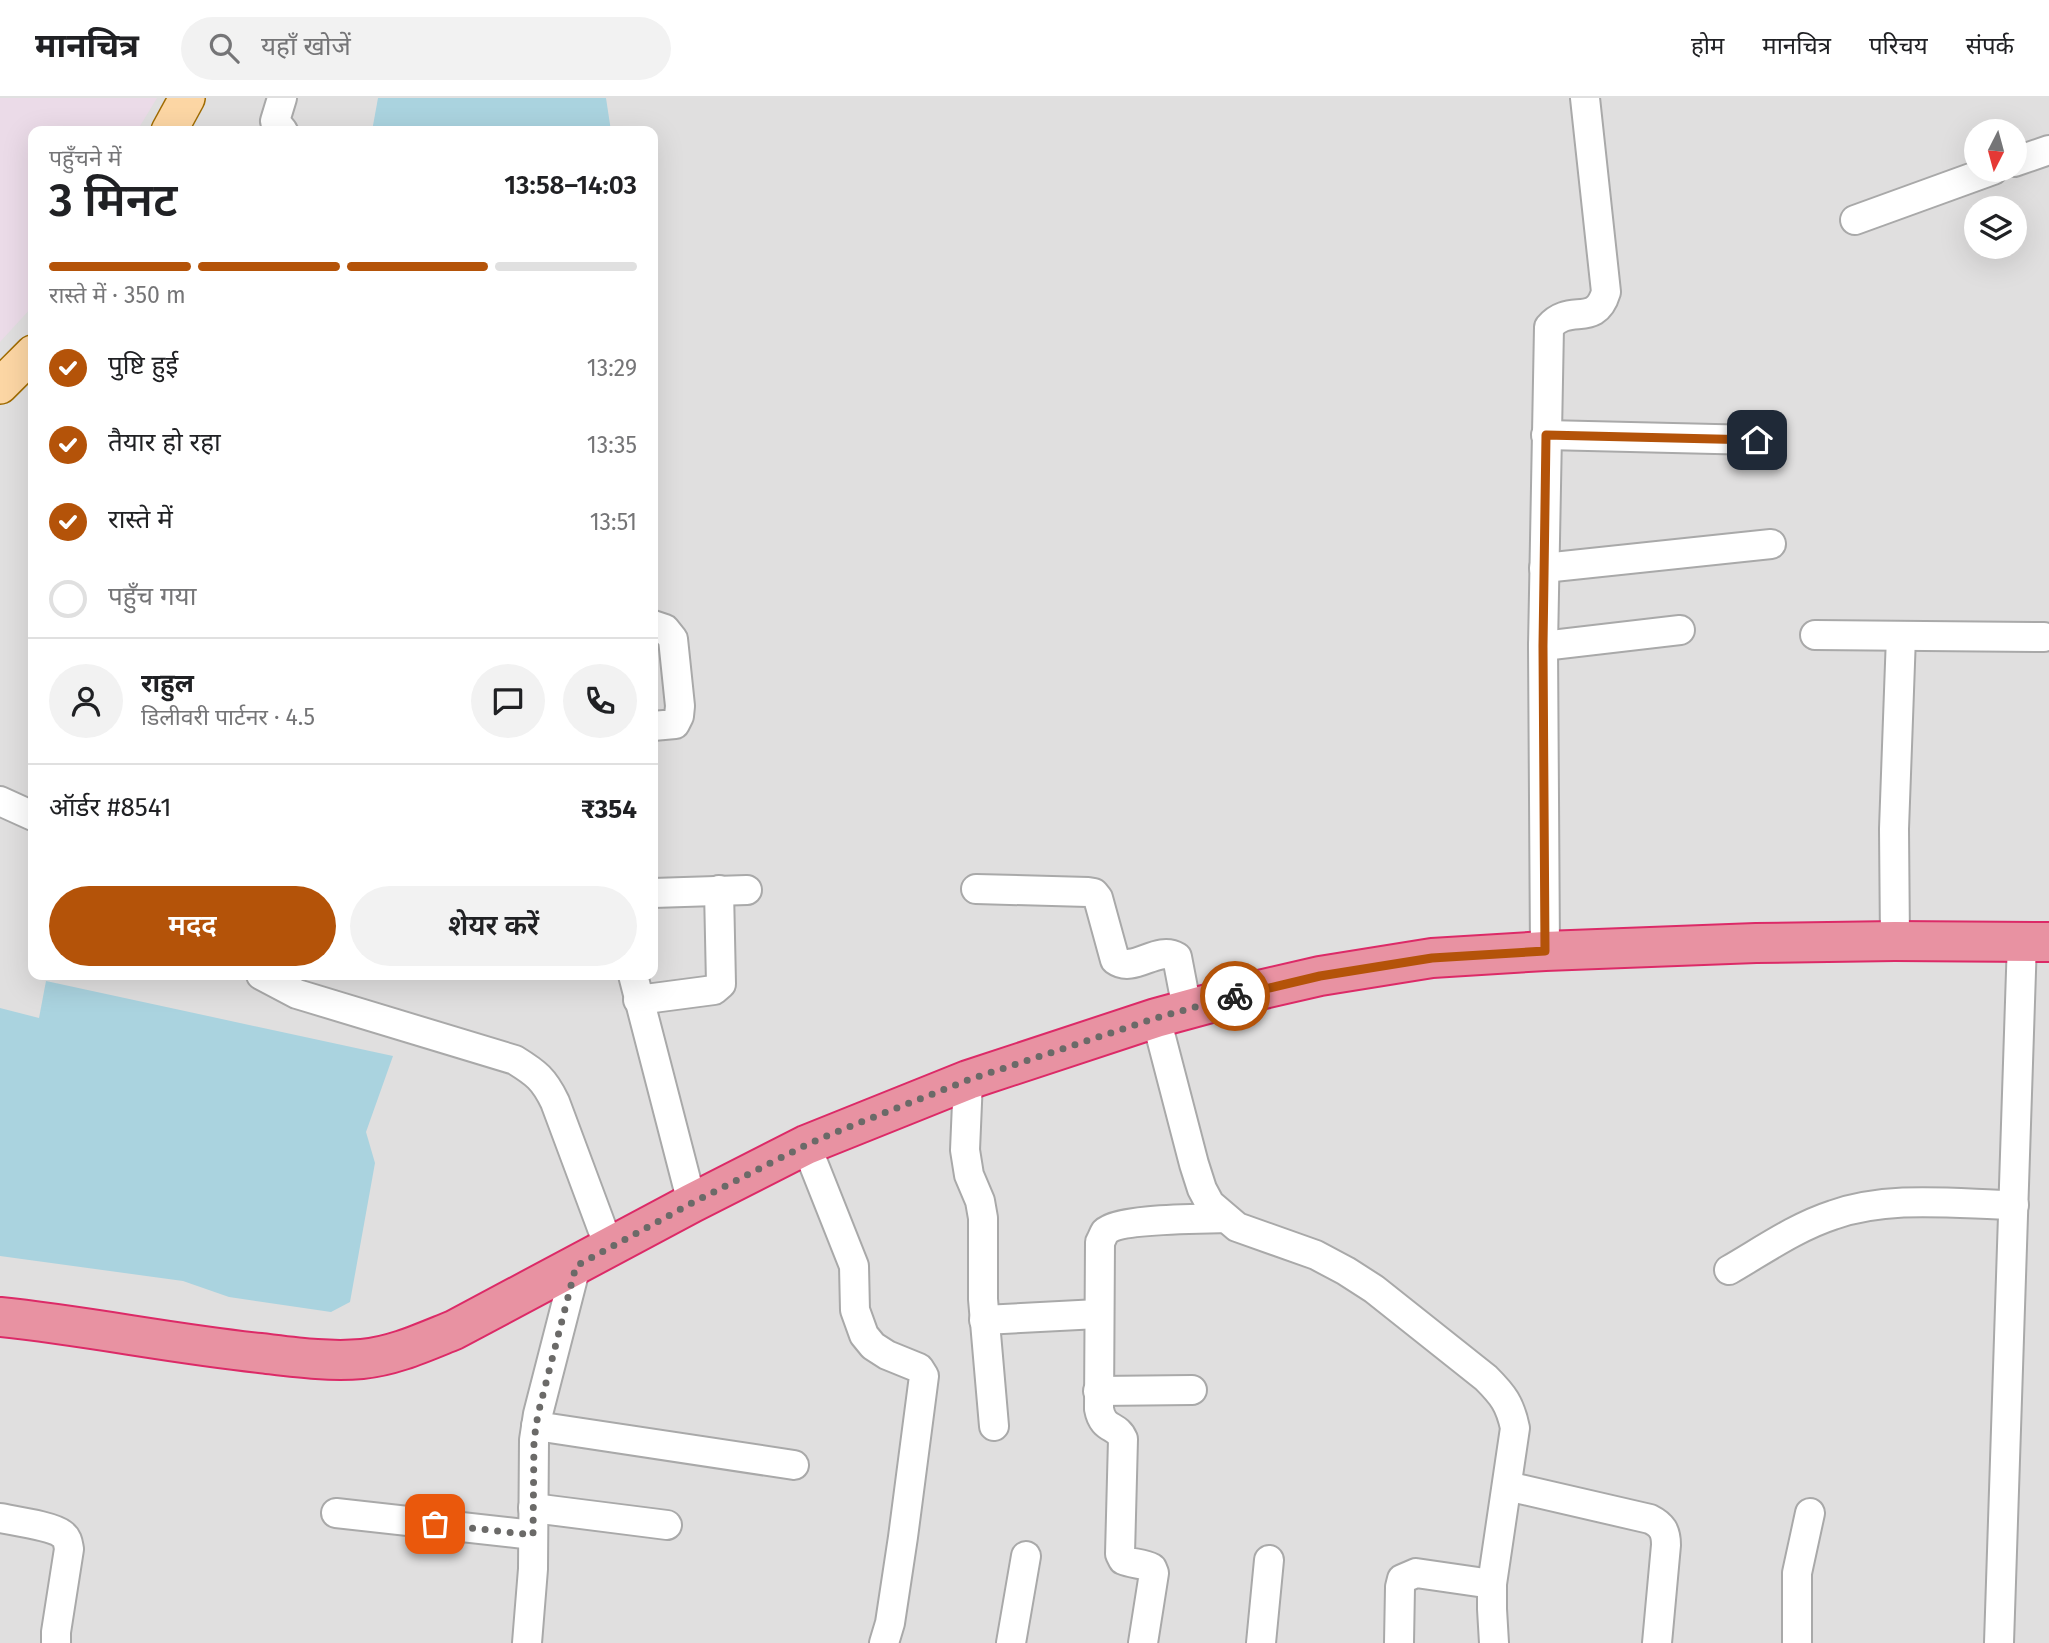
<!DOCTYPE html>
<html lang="hi">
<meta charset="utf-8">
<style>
:root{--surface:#fff;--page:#f2f2f2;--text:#202124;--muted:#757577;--line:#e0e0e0;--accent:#b45309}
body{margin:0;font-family:"Fira Sans","Noto Sans Devanagari",sans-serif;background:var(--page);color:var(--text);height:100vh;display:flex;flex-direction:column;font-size:26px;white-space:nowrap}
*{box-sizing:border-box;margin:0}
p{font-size:23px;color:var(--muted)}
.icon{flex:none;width:38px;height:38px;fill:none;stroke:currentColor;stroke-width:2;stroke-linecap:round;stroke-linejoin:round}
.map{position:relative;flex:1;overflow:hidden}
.details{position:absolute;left:28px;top:28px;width:630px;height:854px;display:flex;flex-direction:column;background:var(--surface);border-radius:14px;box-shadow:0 7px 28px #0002}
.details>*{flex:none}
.needle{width:46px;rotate:186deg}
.tools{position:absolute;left:1964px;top:21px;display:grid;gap:14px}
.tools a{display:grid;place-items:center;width:63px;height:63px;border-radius:50%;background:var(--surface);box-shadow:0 7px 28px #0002;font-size:35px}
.pin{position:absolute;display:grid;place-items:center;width:60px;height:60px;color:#fff;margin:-30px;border-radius:14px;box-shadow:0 4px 10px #0006}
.courier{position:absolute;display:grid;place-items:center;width:70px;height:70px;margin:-35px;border:5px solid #b45309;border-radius:50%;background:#fff;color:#222;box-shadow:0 2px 9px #0007}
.overview em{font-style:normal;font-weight:600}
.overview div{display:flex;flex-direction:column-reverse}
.overview{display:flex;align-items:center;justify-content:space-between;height:119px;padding:0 21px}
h1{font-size:46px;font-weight:600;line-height:52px}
.bar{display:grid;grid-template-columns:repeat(4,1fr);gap:10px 7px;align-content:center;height:84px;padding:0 21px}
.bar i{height:9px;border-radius:5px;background:var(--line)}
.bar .selected{background:var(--accent)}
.bar p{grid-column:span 4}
.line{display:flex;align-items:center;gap:18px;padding:0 21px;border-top:2px solid var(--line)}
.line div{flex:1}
.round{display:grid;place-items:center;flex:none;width:74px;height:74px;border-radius:37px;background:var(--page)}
ol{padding:0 21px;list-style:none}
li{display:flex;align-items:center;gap:21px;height:77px}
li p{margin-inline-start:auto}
li .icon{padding:7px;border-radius:50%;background:var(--accent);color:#fff;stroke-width:4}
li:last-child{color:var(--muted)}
li i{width:38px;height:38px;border:4px solid var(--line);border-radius:50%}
.primary-button{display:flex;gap:14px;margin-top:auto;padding:14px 21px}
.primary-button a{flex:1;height:80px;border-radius:42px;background:var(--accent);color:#fff;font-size:28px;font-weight:600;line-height:80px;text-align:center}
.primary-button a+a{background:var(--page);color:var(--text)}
header{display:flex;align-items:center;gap:42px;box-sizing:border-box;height:98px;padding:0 35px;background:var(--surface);border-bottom:2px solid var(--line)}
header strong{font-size:33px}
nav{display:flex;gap:38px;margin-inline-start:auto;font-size:24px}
.search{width:490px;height:63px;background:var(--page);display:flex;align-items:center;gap:18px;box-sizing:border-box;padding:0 24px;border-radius:38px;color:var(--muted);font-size:26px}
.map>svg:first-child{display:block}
</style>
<header>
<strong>मानचित्र</strong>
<div class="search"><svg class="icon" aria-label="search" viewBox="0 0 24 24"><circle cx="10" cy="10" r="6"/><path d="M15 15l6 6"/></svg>यहाँ खोजें</div>
<nav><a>होम</a><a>मानचित्र</a><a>परिचय</a><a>संपर्क</a></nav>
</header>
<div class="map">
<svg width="2049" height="1545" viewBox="0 0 2049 1545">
<rect width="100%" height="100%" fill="#f2efe9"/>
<path fill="#e0dfdf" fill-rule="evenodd" d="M 0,0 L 2049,0 L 2049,1545 L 0,1545 ZM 33,33 L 653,33 L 653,877 L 33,877 ZM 1976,33 L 2014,33 L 2014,72 L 1976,72 ZM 1976,110 L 2014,110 L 2014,149 L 1976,149 Z"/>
<polygon fill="#ebdbe8" points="0,0 157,0 137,33 33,33 33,208 0,244"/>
<g fill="#aad3df">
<polygon points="378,0 606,0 611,33 372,33"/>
<polygon points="46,883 393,958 366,1034 375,1065 350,1204 331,1214 229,1199 183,1183 0,1158 0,910 39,920"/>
</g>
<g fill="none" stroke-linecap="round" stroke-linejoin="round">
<defs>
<g id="minor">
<polyline points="282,0 275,23 283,33"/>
<polyline points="2014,64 2049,52"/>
<polyline points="1855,122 1993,72"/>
<polyline points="1546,337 1757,342"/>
<polyline points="1544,470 1771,446"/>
<polyline points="653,527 665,531 673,541 680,608 679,618 675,626 653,628"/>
<polyline points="1815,537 2044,539"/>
<polyline points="1543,548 1680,532"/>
<polyline points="0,703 33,718"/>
<path d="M 976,791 L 1088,794 L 1094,795 L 1098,800 L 1115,862 C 1134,876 1157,847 1177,859 L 1187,911"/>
<polyline points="653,795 747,792"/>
<polyline points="1895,843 1894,731 1901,538"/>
<path d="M 1545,853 L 1543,548 L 1549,229 C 1570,204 1595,231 1606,194 L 1585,0"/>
<path d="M 261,877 L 297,896 L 515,962 C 536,975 544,981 555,1004 L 609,1149"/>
<polyline points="633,877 692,1105"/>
<polyline points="638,902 714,892 721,886 719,792"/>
<path d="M 1156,920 L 1194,1066 L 1202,1091 L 1210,1106 L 1237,1129 L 1316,1157 L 1346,1173 L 1374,1191 L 1486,1280 C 1503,1297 1510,1306 1515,1330 L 1492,1486 L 1492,1511 L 1494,1545"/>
<polyline points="968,982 965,1052 969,1077 980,1103 983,1120 983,1201 994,1328"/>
<polyline points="806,1047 854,1168 855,1212 864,1237 873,1248 887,1257 919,1270 924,1278 903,1439 890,1525 884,1545"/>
<path d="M 1729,1172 C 1762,1153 1796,1129 1833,1117 C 1890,1097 1955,1106 2014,1107"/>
<polyline points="984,1222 1098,1216"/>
<polyline points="1098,1293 1192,1292"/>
<polyline points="536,1328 794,1367"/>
<path d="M 1507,1388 L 1650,1421 C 1662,1427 1666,1433 1666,1447 L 1657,1545"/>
<polyline points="533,1410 667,1427"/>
<polyline points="336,1415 533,1437"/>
<path d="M 0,1420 C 14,1423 52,1428 62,1436 C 68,1440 68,1446 69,1451 L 56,1534 L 56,1545"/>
<polyline points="527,1545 533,1471 534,1342 538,1316 576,1168"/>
<polyline points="1011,1545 1026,1458"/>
<path d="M 1143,1545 L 1154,1475 L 1152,1470 C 1143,1465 1132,1466 1123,1462 L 1120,1456 L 1123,1341 C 1117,1326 1103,1333 1099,1311 L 1100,1144 C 1102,1141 1103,1137 1105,1134 C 1118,1120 1203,1121 1225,1120"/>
<polyline points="1261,1545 1269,1462"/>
<polyline points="1399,1545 1400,1489 1402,1481 1416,1475 1492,1486"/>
<polyline points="1797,1545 1797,1475 1810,1415"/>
<polyline points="1999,1545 2022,843"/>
</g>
<g id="major">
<polyline points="169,33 187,0"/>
<polyline points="0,288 33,255"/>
</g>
<path id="highway" d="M 0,1219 C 87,1228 173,1246 260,1255 C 294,1259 328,1264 362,1261 C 394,1258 424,1244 454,1232 L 692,1105 L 806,1047 L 968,982 L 1156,920 L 1255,893 L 1320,878 L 1432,860 L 1545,853 L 1756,845 L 1895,843 L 2049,844"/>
</defs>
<use href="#minor" stroke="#a9a9a9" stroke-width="32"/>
<use href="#major" stroke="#a06b00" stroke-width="38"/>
<use href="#highway" stroke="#dc2a67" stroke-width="42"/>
<use href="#minor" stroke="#fff" stroke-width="28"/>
<use href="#major" stroke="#fcd6a4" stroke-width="35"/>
<use href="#highway" stroke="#e892a2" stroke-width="38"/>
</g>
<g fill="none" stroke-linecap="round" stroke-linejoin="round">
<polyline stroke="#6b6a68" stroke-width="7" stroke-dasharray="0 12.6" points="435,1426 533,1437 534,1342 538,1316 576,1168 692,1105 806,1047 841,1032 968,982 1156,920 1235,898"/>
<polyline stroke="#b45309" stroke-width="9" points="1235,898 1320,878 1432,860 1545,853 1543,548 1546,337 1757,342"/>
</g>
</svg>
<div class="tools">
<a><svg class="needle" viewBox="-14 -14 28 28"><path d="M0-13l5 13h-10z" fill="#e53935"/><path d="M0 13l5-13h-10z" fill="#757577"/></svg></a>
<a><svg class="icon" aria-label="layers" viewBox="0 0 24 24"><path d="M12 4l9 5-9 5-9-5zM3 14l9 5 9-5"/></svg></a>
</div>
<div class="pin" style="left:435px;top:1426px;background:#ea580c"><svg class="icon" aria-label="bag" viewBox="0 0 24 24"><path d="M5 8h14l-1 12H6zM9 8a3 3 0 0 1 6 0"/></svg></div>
<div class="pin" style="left:1757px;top:342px;background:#1f2937"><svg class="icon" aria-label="home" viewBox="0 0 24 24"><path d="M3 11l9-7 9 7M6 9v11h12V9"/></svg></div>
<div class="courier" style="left:1235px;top:898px"><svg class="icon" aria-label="bike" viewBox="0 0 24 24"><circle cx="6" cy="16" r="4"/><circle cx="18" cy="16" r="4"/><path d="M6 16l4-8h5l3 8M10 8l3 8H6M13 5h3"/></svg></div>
<section class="details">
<div class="overview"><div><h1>3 मिनट</h1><p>पहुँचने में</p></div><em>13:58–14:03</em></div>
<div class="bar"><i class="selected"></i><i class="selected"></i><i class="selected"></i><i></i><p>रास्ते में · 350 m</p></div>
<ol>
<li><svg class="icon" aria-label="check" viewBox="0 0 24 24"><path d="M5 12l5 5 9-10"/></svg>पुष्टि हुई<p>13:29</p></li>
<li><svg class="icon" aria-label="check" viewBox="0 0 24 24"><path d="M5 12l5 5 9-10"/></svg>तैयार हो रहा<p>13:35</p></li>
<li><svg class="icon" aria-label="check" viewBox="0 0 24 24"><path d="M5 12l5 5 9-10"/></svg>रास्ते में<p>13:51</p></li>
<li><i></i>पहुँच गया</li>
</ol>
<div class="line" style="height:126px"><a class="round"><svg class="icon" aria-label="person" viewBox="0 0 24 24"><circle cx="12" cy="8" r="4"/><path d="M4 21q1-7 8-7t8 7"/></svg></a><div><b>राहुल</b><p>डिलीवरी पार्टनर · 4.5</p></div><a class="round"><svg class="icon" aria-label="chat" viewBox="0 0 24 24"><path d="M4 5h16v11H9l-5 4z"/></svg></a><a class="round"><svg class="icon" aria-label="phone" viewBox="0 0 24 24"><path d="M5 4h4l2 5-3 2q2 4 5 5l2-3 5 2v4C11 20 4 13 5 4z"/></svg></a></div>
<div class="line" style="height:91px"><div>ऑर्डर #8541</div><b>₹354</b></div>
<div class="primary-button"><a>मदद</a><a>शेयर करें</a></div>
</section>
</div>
